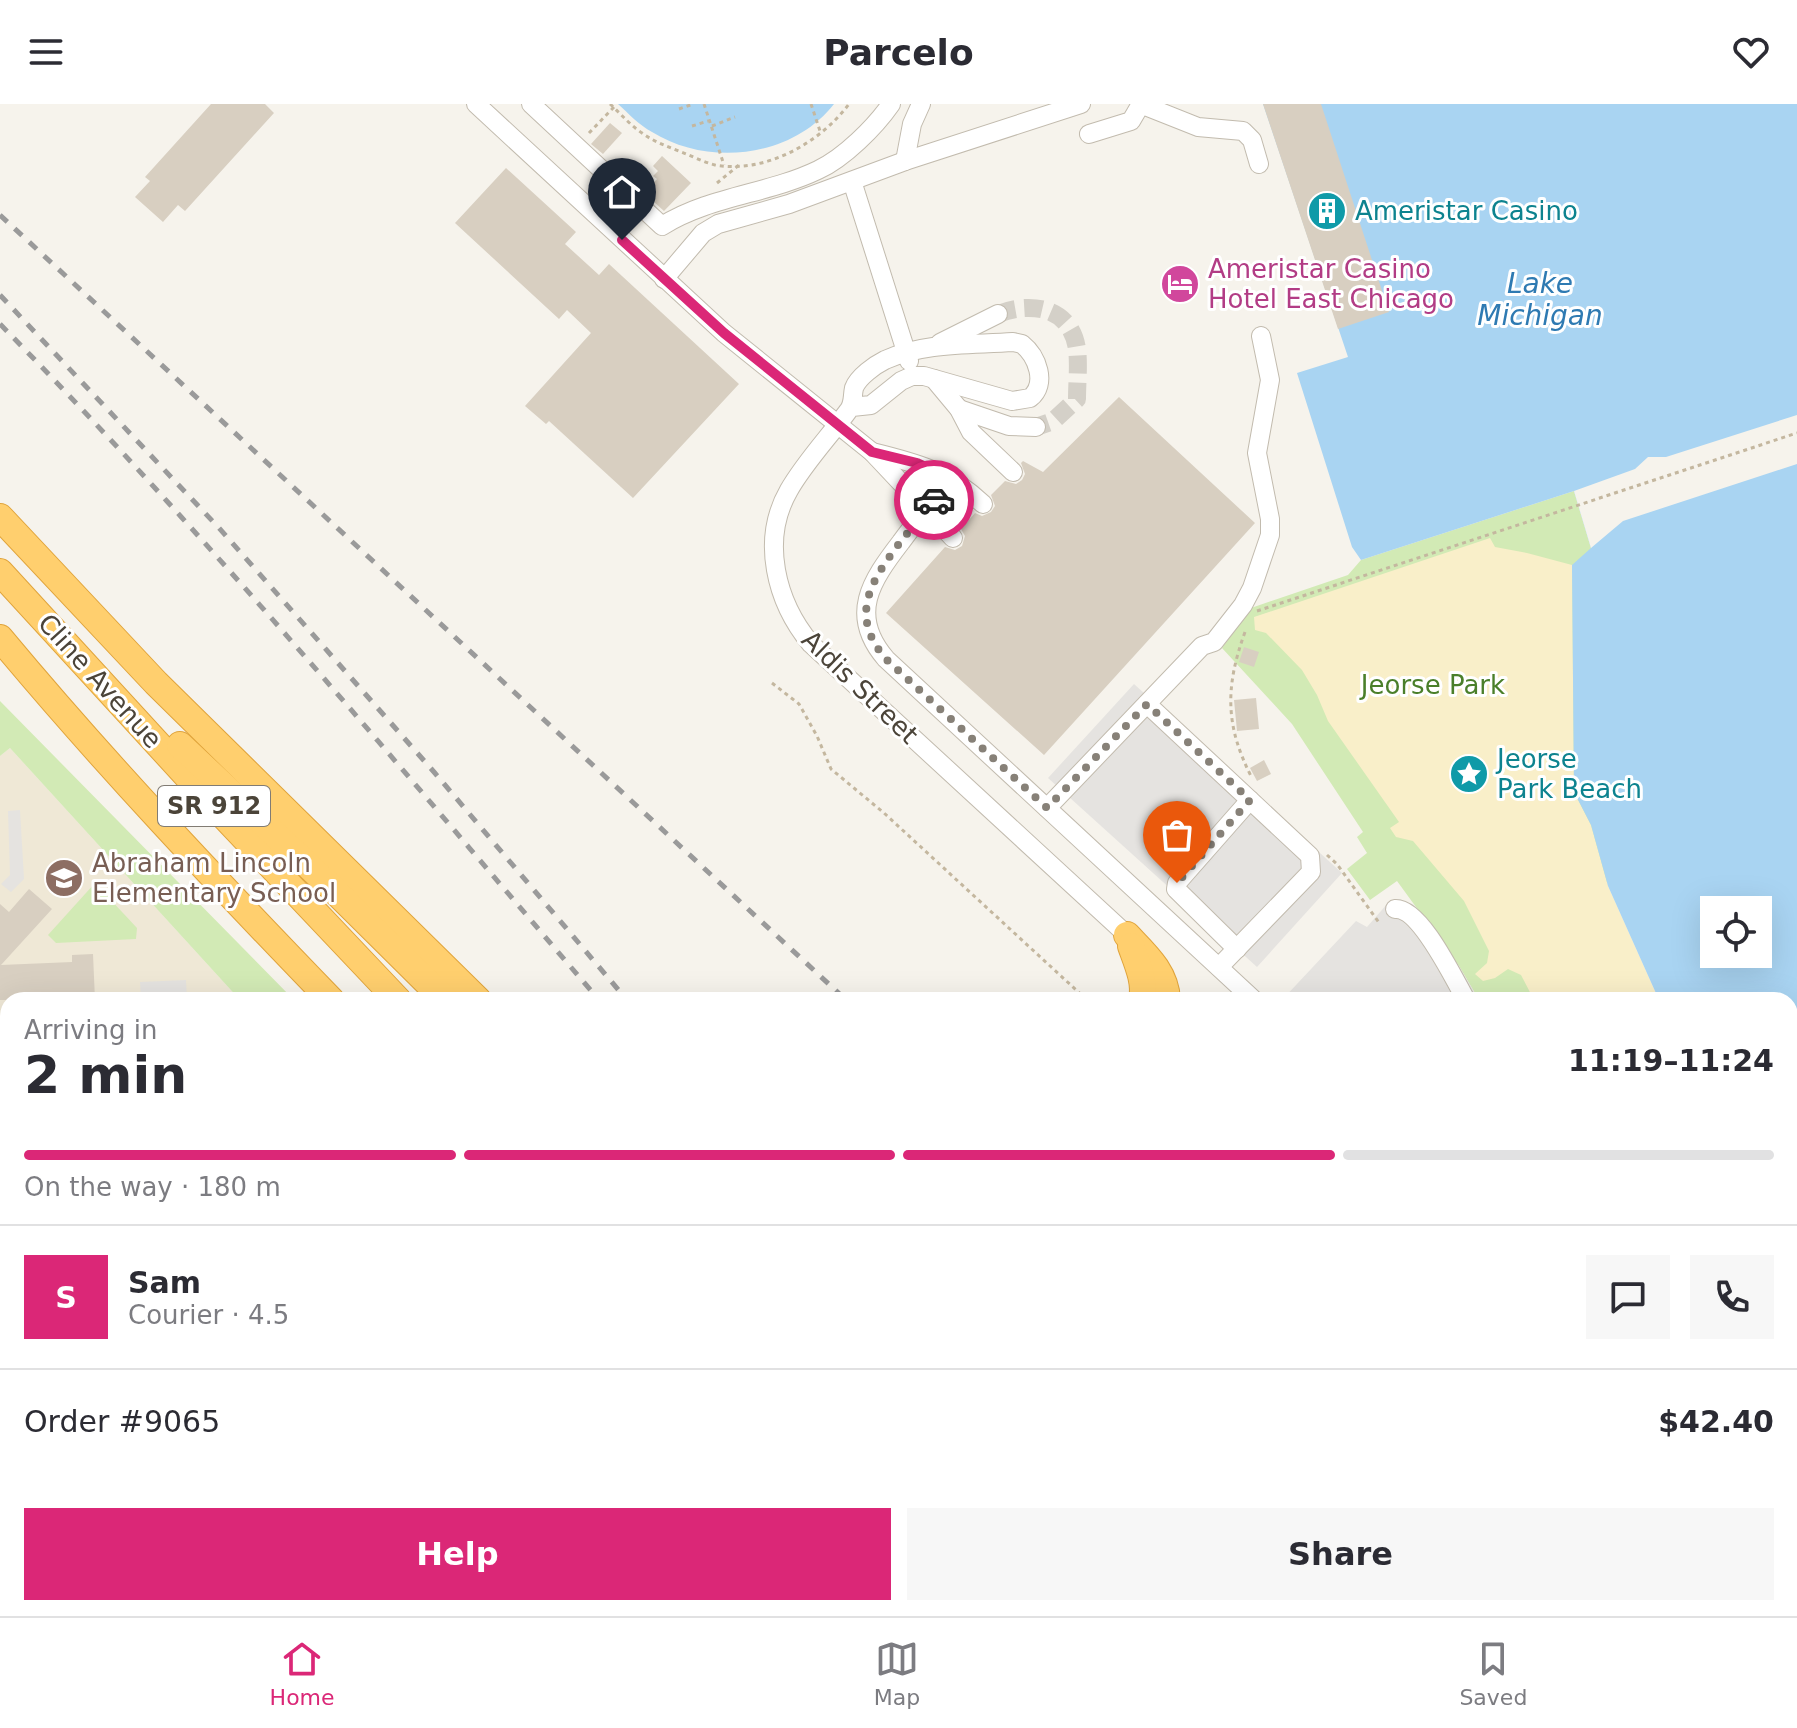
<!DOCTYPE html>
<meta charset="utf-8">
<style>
:root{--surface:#fff;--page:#f7f7f7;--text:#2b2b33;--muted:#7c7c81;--line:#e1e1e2;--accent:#db2777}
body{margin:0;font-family:"DejaVu Sans",sans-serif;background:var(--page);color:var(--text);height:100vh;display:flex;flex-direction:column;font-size:30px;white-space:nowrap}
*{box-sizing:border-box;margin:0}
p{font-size:26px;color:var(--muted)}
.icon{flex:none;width:44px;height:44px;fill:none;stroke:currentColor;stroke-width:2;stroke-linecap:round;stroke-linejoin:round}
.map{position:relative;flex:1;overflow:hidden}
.side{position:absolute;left:0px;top:888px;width:1798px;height:624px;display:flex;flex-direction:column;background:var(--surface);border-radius:24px 24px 0 0;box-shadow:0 8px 32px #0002}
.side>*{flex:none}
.tools{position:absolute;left:1700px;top:792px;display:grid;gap:16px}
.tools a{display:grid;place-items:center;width:72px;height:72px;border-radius:0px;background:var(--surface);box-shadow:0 8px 32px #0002;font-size:40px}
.pin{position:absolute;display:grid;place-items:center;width:68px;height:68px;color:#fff;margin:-82px -34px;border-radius:50% 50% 50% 0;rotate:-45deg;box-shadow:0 0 8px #0007}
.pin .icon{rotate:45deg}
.courier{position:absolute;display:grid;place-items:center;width:80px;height:80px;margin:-40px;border:6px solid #db2777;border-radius:50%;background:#fff;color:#222;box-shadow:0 2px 10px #0007}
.overview em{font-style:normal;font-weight:800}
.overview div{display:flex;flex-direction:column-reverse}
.overview{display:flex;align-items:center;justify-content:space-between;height:136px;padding:0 24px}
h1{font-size:52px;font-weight:800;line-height:60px}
.bar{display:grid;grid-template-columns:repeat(4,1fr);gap:12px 8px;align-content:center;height:96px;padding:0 24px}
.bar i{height:10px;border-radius:6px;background:var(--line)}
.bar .on{background:var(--accent)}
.bar p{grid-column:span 4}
.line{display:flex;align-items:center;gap:20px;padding:0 24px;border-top:2px solid var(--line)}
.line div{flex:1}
.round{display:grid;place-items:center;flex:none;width:84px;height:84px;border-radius:0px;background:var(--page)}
.button{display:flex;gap:16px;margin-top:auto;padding:16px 24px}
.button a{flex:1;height:92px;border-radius:0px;background:var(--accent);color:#fff;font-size:32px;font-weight:800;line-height:92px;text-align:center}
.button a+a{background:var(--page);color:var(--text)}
header{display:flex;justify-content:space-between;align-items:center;height:104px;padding:0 24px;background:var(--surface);font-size:36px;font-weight:800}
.tab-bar{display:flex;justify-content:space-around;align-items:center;height:112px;border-top:2px solid var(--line);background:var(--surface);font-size:22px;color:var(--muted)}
.tab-bar a{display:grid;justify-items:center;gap:4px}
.tab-bar .on{color:var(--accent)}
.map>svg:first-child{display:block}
</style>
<header><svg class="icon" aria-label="menu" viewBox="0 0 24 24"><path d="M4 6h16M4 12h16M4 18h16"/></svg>Parcelo<svg class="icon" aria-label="heart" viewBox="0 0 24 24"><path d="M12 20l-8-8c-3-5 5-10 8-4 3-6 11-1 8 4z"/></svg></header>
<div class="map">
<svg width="1797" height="1512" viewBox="0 0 1797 1512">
<rect width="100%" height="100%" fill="#f6f3ec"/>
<g fill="#eae5da">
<polygon points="8,1070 8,1490 0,1482 0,1080"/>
<polygon points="145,1504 539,1504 547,1512 138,1512"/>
</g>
<polygon fill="#efe8d6" points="10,644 240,896 8,896 8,1026 0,1019 0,652"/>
<g fill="#d2eab5">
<polygon points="1574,387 1591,444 1613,896 1479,896 1459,862 1397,777 1370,796 1347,765 1367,749 1357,733 1363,728 1292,620 1222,544 1251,504 1348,471 1361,456"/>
<polygon points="0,597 294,896 240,896 10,644 0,652"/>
<polygon points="95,779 137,824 136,835 56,839 48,831"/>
</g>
<g fill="#f9efc9">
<polygon points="1490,434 1495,443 1527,449 1572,461 1574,688 1591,721 1608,782 1659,896 1534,896 1521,871 1508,865 1495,874 1483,877 1475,870 1487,859 1489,847 1464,797 1413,737 1396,733 1390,724 1399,718 1328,617 1317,591 1302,566 1266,529 1255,526 1254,513"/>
<polygon points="1790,1129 1797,1139 1797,1241 1790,1231"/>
</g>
<g fill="#e5e3e0">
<polygon points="1134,580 1342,769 1257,863 1048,674"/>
<polygon points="20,706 24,775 11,788 1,780 10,771 8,707"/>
<polygon points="1399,795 1414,801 1459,862 1479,896 1282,896 1356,817 1367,823 1388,799"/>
<polygon points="186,876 187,896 141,896 140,878"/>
</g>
<g fill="#a9d4f2" fill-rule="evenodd">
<path d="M 618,0 L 834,0 C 792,54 708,63 652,28 C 639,21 629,10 618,0 Z"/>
<path d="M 1263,0 L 1797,0 L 1797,1139 L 1790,1129 L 1790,896 L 1659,896 L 1608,782 L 1591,721 L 1574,688 L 1572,461 L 1591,444 L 1574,387 L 1361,456 L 1352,443 L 1297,269 L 1348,253 ZM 1714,806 L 1758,806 L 1758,850 L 1714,850 Z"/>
</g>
<polygon fill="#f6f3ec" points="1797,311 1797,360 1623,417 1591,444 1574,387 1635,365 1648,353 1666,353"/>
<g fill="#d8cfc1">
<polygon points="211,0 265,0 274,9 185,107 178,101 163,118 135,93 150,77 145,73"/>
<polygon points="1263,0 1321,0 1389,208 1338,225"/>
<polygon points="610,19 622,29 603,50 591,40"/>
<polygon points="662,52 691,79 664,107 644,89 657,75 653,72 658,67 653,62"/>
<polygon points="506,64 576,128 565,140 599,171 609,160 739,280 633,394 549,317 546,320 525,302 591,229 567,206 559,215 455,119"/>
<polygon points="1119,293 1255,419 1044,651 886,509 945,443 955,446 962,442 965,432 961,425 975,409 982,412 991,408 995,402 991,391 1005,377 1016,380 1022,376 1025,370 1021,359 1023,357 1043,368"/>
<polygon points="1244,543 1259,548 1254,563 1239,558"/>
<polygon points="1256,594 1259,625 1237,627 1234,596"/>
<polygon points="1264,656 1271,670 1257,677 1250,664"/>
<polygon points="29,785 52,805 1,861 72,858 72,851 93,850 95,896 0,896 0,800 9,808"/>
</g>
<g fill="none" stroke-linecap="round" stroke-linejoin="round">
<path stroke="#d4d0c8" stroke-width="18" stroke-dasharray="18 9" stroke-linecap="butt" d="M 998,210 C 1031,197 1071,203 1077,245 C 1079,261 1077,279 1077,295 L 1053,317 L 1036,323"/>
<defs>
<g id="minor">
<polyline points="476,0 724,229 872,348 953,434"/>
<path d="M 531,0 L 662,122 C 710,92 768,90 818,66 C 844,54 875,23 891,0"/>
<polyline points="1140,0 1198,23 1243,27 1252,36 1259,60"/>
<polyline points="1089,30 1131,17 1141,0"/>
<polyline points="905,57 912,20 921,0"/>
<polyline points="852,77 909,257"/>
<polyline points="664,175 703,129 718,120 789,100 905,57 1081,0"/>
<polyline points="940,239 998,210"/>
<polyline points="934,275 959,305 971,328 1013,368"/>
<path d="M 852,303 L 871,301 L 901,277 L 912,272 L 924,272 L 1012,297 L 1030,294 C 1048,280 1037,252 1022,240 L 1013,238 C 971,241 924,238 885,256 C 875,261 858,273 854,284 C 852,293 854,300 848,307 C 829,333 805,358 789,386 C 760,436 776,498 811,540 L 1127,831"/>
<polyline points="959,305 1009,322 1036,323"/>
<path d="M 872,348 C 917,359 948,367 983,400"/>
<path d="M 952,375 C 934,396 917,416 901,438 C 871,477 848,511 886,555 L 1254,896"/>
<polyline points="1147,600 1310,752 1311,768 1219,863"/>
<polyline points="1047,704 1202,542 1214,538 1243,501 1252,484 1270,431 1270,415 1257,349 1270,276 1261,232"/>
<path d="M 1395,805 C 1420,803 1454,875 1466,896"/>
<polyline points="1237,845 1176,785 1177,779 1250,696"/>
<polyline points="0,989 8,991"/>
<polyline points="0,1084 8,1074"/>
<polyline points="0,1140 8,1147"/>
<polyline points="0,1282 8,1273"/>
<polyline points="0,1364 8,1372"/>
<polyline points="280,1504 283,1509 292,1504"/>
<polyline points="585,1504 594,1512"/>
<polyline points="34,1512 42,1504"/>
<polyline points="101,1512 109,1504"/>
</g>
<g id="highway">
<polyline points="0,413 156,579 478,896"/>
<polyline points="0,468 221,709 398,896"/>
<path d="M 0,534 C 105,660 217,778 331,896"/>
<polyline points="180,641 330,782 445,896"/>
<path d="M 1127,831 C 1145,850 1166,868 1167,896"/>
<path d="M 1131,842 C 1137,859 1146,878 1142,896"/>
<polyline points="789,1504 792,1512"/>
<polyline points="876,1504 883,1512"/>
<polyline points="929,1504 936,1512"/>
<polyline points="987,1504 993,1512"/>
<polyline points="1040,1504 1046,1512"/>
</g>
</defs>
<use href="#minor" stroke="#c2bbae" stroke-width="20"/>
<use href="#highway" stroke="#e0a43c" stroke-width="28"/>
<g stroke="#c4b79f" stroke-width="3" stroke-dasharray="4 4" stroke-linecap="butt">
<path d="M 610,0 C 621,10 630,21 642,29 C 654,38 667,42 681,48 C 692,52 703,58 715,61 C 765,70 820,39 849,0"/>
<polyline points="704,0 724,61"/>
<polyline points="811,0 821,30"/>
<polyline points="679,5 693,0"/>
<polyline points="692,22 708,17"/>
<polyline points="712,22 735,13"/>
<polyline points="589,29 614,3"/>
<polyline points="717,79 739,61"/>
<polyline points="1257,507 1797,329"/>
<path d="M 1245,528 C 1225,583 1225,622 1252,674"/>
<polyline points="772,579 799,600 817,632 831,665 884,709 1087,896"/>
<polyline points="1327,751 1337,760 1380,820"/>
<polyline points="1790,1387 1797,1396"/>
<polyline points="252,1504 258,1512"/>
<polyline points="357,1504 361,1509"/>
<polyline points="408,1504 420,1510 437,1504"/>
<polyline points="494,1504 503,1512"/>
<polyline points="1749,1504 1758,1512"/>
<polyline points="0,1507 6,1512"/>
<polyline points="332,1512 340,1504"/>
<polyline points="467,1512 472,1504"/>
</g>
<use href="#minor" stroke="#fff" stroke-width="18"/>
<use href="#highway" stroke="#ffcf6e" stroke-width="26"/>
<g stroke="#9a9a9a" stroke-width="5" stroke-dasharray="10 10" stroke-linecap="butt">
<polyline points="0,111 846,896"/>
<polyline points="0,191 219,424 434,668 627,896"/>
<path d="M 0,220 C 211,435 403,667 599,896"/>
<polyline points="1117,1504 1124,1512"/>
<polyline points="1147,1504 1154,1512"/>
<polyline points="1503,1504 1512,1512"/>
</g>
</g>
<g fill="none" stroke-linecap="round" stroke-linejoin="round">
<path stroke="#878178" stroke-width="8" stroke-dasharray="0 14.4" d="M 934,396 C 921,411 910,426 898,441 C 870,479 849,512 886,555 L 1047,704 L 1147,600 L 1250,696 L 1177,779"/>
<polyline stroke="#db2777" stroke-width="10" points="622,136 724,229 872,348 917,359 952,375 934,396"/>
</g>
<defs>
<symbol id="building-disc" viewBox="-11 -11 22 22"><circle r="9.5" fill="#0f9aa8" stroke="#fff"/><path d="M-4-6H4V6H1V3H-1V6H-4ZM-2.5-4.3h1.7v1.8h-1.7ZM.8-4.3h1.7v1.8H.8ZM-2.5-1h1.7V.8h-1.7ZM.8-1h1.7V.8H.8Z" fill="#fff"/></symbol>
<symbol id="hotel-disc" viewBox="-11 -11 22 22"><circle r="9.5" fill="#d1479c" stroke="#fff"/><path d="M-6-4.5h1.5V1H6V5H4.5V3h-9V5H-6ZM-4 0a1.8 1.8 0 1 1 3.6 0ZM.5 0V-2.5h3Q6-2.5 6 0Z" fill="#fff"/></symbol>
<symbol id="sight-disc" viewBox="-11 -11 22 22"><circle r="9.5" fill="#0f9aa8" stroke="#fff"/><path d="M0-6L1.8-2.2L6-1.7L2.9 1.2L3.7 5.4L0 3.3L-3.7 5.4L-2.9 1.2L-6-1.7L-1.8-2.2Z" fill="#fff"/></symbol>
<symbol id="school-disc" viewBox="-11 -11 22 22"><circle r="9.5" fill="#8d6e63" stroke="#fff"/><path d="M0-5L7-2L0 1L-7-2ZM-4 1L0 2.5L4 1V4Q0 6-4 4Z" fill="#fff"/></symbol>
</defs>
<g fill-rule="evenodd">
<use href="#building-disc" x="1305" y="85" width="44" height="44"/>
<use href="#hotel-disc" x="1158" y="158" width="44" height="44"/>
<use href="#sight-disc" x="1447" y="648" width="44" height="44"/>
<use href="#school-disc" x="42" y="752" width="44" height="44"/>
</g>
<g text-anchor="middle" stroke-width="6" stroke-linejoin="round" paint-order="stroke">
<rect fill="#fff" stroke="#817c74" stroke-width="2" x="158" y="682" width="112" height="40" rx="6"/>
<g font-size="24" font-weight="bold" fill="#4b4439">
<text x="214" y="710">SR 912</text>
</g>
<g font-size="26" fill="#0d838f" stroke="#fff" text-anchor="start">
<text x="1355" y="116">Ameristar Casino</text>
<text x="1497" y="664">Jeorse<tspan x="1497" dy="30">Park Beach</tspan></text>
</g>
<g font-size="26" fill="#b23c85" stroke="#fff" text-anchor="start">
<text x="1208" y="174">Ameristar Casino<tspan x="1208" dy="30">Hotel East Chicago</tspan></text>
</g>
<g font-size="26" fill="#4b4439" stroke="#fff">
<text transform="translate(100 577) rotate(48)" y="9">Cline Avenue</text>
<text transform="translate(860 583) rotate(44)" y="9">Aldis Street</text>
</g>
<g font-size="26" fill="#4a7f2a" stroke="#fff">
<text x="1433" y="590">Jeorse Park</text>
</g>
<g font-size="26" fill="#785e54" stroke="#fff" text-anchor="start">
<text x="92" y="768">Abraham Lincoln<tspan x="92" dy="30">Elementary School</tspan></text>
</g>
<g font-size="28" font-style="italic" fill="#2e7ab2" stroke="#fff">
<text x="1540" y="189">Lake<tspan x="1540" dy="32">Michigan</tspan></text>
</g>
</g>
</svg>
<div class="tools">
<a><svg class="icon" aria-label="locate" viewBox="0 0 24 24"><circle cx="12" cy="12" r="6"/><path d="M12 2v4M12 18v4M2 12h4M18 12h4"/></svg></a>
</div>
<div class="pin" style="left:1177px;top:779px;background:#ea580c"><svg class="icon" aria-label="bag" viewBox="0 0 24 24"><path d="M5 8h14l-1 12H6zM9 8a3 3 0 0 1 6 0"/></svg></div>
<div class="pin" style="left:622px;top:136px;background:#1f2937"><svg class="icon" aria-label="home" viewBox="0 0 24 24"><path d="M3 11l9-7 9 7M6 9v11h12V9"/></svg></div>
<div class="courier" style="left:934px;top:396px"><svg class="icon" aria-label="car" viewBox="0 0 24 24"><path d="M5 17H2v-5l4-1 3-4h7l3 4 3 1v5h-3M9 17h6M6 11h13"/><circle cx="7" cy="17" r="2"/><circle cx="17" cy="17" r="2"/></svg></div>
<section class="side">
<div class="overview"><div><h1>2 min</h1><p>Arriving in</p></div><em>11:19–11:24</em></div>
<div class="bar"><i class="on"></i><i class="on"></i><i class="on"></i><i></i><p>On the way · 180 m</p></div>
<div class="line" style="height:144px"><b class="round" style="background:var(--accent);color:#fff">S</b><div><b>Sam</b><p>Courier · 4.5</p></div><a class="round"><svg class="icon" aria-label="chat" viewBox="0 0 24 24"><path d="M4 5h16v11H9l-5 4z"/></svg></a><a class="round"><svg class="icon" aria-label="phone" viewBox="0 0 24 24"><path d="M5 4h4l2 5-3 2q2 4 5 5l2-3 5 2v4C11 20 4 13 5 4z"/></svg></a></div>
<div class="line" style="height:104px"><div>Order #9065</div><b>$42.40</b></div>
<div class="button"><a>Help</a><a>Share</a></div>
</section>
</div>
<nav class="tab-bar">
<a class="on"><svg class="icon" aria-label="home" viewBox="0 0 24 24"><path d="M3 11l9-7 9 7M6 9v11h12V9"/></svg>Home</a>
<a><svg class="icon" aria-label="map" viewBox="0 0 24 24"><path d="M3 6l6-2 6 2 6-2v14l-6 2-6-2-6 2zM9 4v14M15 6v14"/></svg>Map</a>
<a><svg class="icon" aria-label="saved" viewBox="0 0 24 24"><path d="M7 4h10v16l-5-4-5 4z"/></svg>Saved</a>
</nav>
